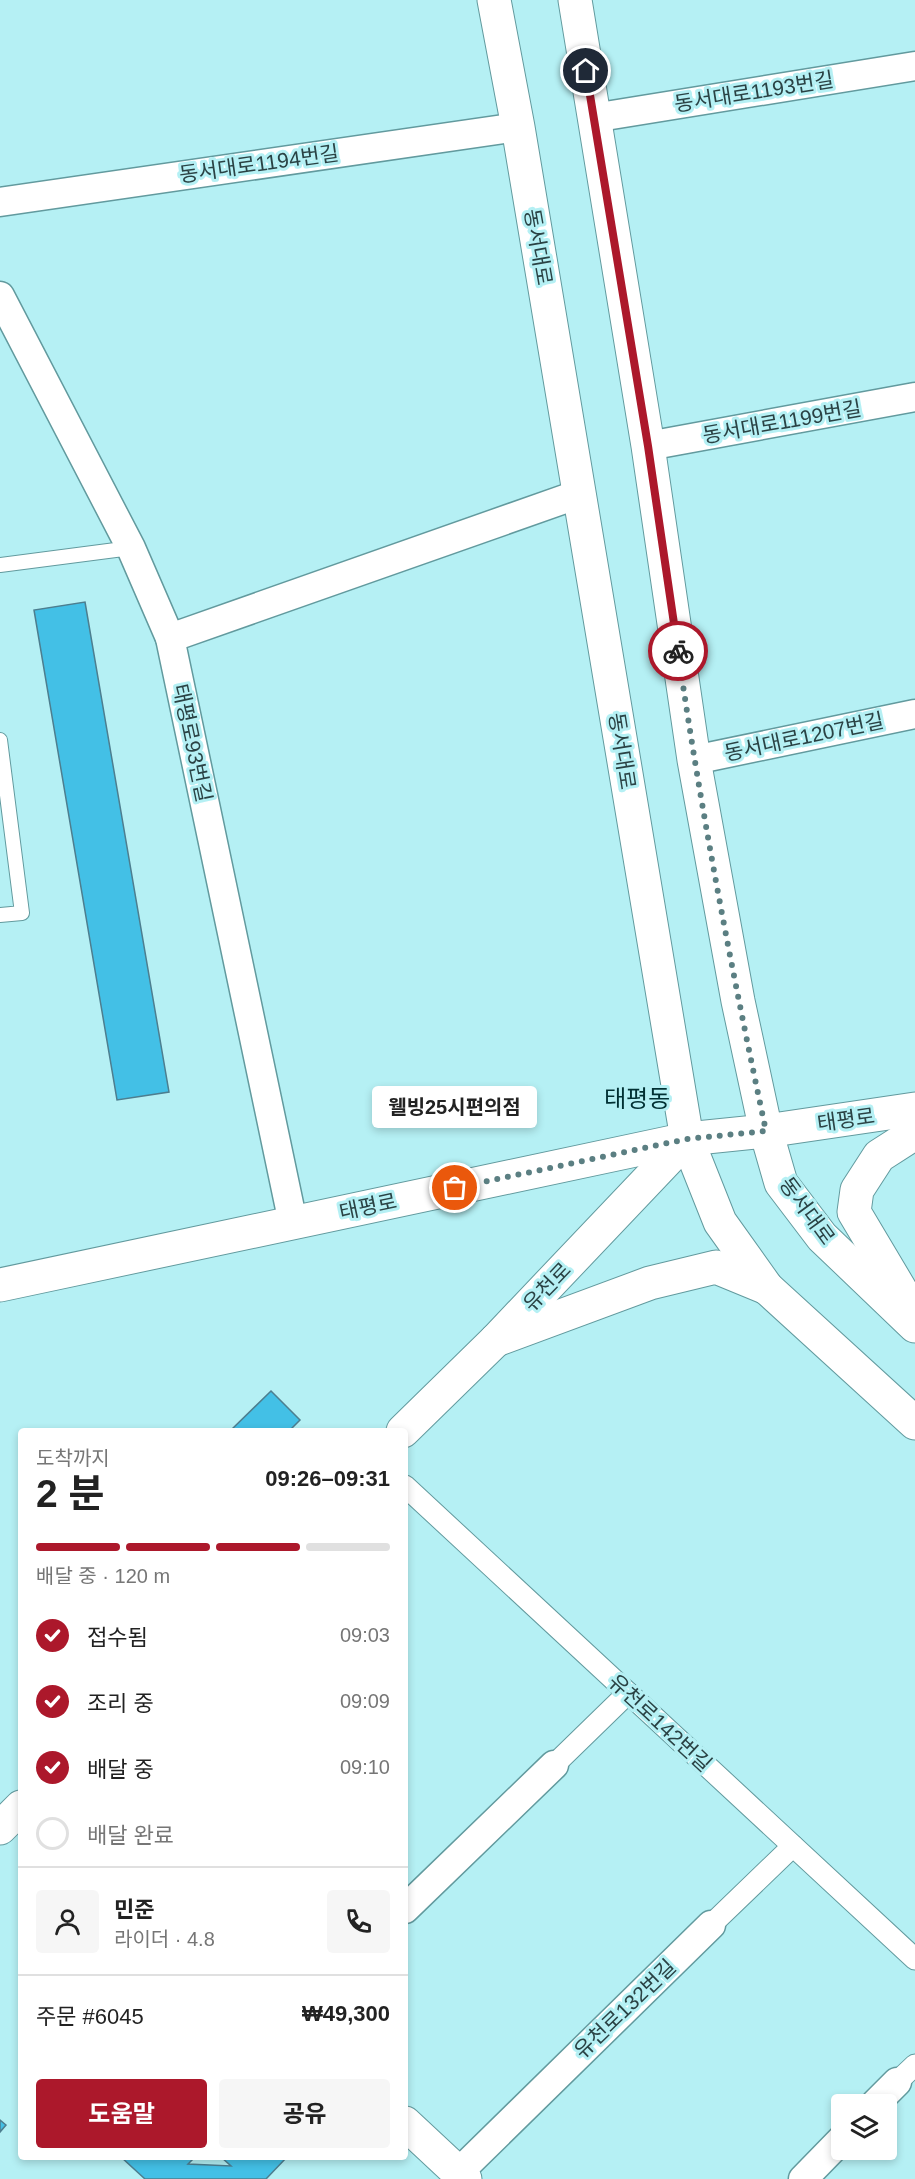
<!DOCTYPE html>
<html lang="ko">
<meta charset="utf-8">
<style>
:root{--surface:#fff;--page:#f6f6f6;--text:#222;--muted:#767676;--line:#e0e0e0;--accent:#ac182b}
body{margin:0;font-family:Helvetica,"Noto Sans KR",sans-serif;background:var(--page);color:var(--text);height:100vh;display:flex;flex-direction:column;font-size:22px;white-space:nowrap}
*{box-sizing:border-box;margin:0}
p{font-size:20px;color:var(--muted)}
.icon{flex:none;width:33px;height:33px;fill:none;stroke:currentColor;stroke-width:2;stroke-linecap:round;stroke-linejoin:round}
.map{position:relative;flex:1;overflow:hidden}
.drawer{position:absolute;left:18px;top:1428px;width:390px;height:732px;display:flex;flex-direction:column;background:var(--surface);border-radius:6px;box-shadow:0 3px 9px #0003}
.drawer>*{flex:none}
.buttons{position:absolute;left:831px;top:2094px;display:grid;gap:12px}
.buttons a{display:grid;place-items:center;width:66px;height:66px;border-radius:6px;background:var(--surface);box-shadow:0 3px 9px #0003;font-size:30px}
.pin{position:absolute;display:grid;place-items:center;width:51px;height:51px;color:#fff;margin:-26px;border:3px solid #fff;border-radius:50%;box-shadow:0 2px 6px #0007}
.courier{position:absolute;display:grid;place-items:center;width:60px;height:60px;margin:-30px;border:4px solid #ac182b;border-radius:50%;background:#fff;color:#222;box-shadow:0 2px 8px #0007}
.bubble{position:absolute;height:42px;border-radius:6px;background:var(--surface);box-shadow:0 3px 9px #0003;font-size:20px;font-weight:700;line-height:42px;text-align:center}
.headline em{font-style:normal;font-weight:700}
.headline div{display:flex;flex-direction:column-reverse}
.headline{display:flex;align-items:center;justify-content:space-between;height:102px;padding:0 18px}
h1{font-size:39px;font-weight:700;line-height:45px}
.bar{display:grid;grid-template-columns:repeat(4,1fr);gap:9px 6px;align-content:center;height:72px;padding:0 18px}
.bar i{height:8px;border-radius:4px;background:var(--line)}
.bar .on{background:var(--accent)}
.bar p{grid-column:span 4}
.line{display:flex;align-items:center;gap:15px;padding:0 18px;border-top:2px solid var(--line)}
.line div{flex:1}
.round{display:grid;place-items:center;flex:none;width:63px;height:63px;border-radius:6px;background:var(--page)}
ol{padding:0 18px;list-style:none}
li{display:flex;align-items:center;gap:18px;height:66px}
li p{margin-inline-start:auto}
li .icon{padding:6px;border-radius:50%;background:var(--accent);color:#fff;stroke-width:4}
li:last-child{color:var(--muted)}
li i{width:33px;height:33px;border:3px solid var(--line);border-radius:50%}
.cta{display:flex;gap:12px;margin-top:auto;padding:12px 18px}
.cta a{flex:1;height:69px;border-radius:6px;background:var(--accent);color:#fff;font-size:24px;font-weight:700;line-height:69px;text-align:center}
.cta a+a{background:var(--page);color:var(--text)}
.map>svg:first-child{display:block}
</style>
<div class="map">
<svg width="915" height="2179" viewBox="0 0 915 2179">
<rect width="100%" height="100%" fill="#b5f0f4"/>
<g fill="#43c0e6" stroke="#4d7e8f" stroke-width="1.5">
<polygon points="85,602 169,1092 117,1100 34,610"/>
<polygon points="271,1391 300,1420 289,1431 230,1431"/>
<polygon points="0,2120 6,2125 0,2132"/>
<polygon points="121,2157 195,2157 188,2164 231,2166 221,2157 287,2157 266,2179 145,2179"/>
</g>
<g fill="none" stroke-linecap="round" stroke-linejoin="round">
<defs>
<g id="service">
<polyline points="0,565 131,548"/>
<polyline points="0,740 22,913 0,915"/>
</g>
<g id="pedestrian">
<polyline points="405,1486 915,1959"/>
<polyline points="554,1765 628,1693"/>
<polyline points="711,1925 793,1846"/>
<polyline points="897,2082 915,2065"/>
</g>
<g id="minor">
<polyline points="593,118 915,66"/>
<polyline points="0,202 518,127"/>
<polyline points="0,296 131,548 170,638 293,1223"/>
<polyline points="648,446 915,397"/>
<polyline points="170,638 579,494"/>
<polyline points="694,760 915,714"/>
<polyline points="405,1909 554,1765"/>
<polyline points="875,2104 897,2082"/>
<polyline points="458,2173 711,1925"/>
<polyline points="803,2179 842,2139"/>
</g>
<g id="tertiary">
<polyline points="494,0 518,127 687,1139 720,1222 767,1288 915,1423"/>
<polyline points="575,0 648,446 694,760 738,1001 766,1131 781,1183 822,1237 915,1326"/>
<polyline points="910,1306 854,1212 857,1190 879,1156 915,1133"/>
<polyline points="496,1340 650,1283 716,1267 767,1288"/>
<polyline points="405,2123 465,2179"/>
</g>
<g id="secondary">
<polyline points="0,1285 687,1139 766,1131 915,1109"/>
<polyline points="403,1431 496,1340 687,1139"/>
<polyline points="0,1828 21,1807"/>
</g>
</defs>
<use href="#service" stroke="#629a9e" stroke-width="16"/>
<use href="#pedestrian" stroke="#629a9e" stroke-width="23"/>
<use href="#minor" stroke="#629a9e" stroke-width="31"/>
<use href="#tertiary" stroke="#629a9e" stroke-width="35"/>
<use href="#secondary" stroke="#629a9e" stroke-width="35"/>
<use href="#service" stroke="#fff" stroke-width="14"/>
<use href="#pedestrian" stroke="#fff" stroke-width="21"/>
<use href="#minor" stroke="#fff" stroke-width="28"/>
<use href="#tertiary" stroke="#fff" stroke-width="33"/>
<use href="#secondary" stroke="#fff" stroke-width="33"/>
</g>
<g fill="none" stroke-linecap="round" stroke-linejoin="round">
<path stroke="#5b7f82" stroke-width="6" stroke-dasharray="0 10.8" d="M 455,1188 L 687,1139 L 766,1131 C 732,972 701,812 678,651"/>
<polyline stroke="#ac182b" stroke-width="8" points="586,71 648,446 678,651"/>
</g>
<g text-anchor="middle" stroke-width="6" stroke-linejoin="round" paint-order="stroke">
<g font-size="21" fill="#2a4244" stroke="#b5f0f4">
<text transform="translate(754 92) rotate(-9)" y="7">동서대로1193번길</text>
<text transform="translate(259 164) rotate(-8)" y="7">동서대로1194번길</text>
<text transform="translate(538 247) rotate(80)" y="7">동서대로</text>
<text transform="translate(782 422) rotate(-10)" y="7">동서대로1199번길</text>
<text transform="translate(804 737) rotate(-12)" y="7">동서대로1207번길</text>
<text transform="translate(192 743) rotate(78)" y="7">태평로93번길</text>
<text transform="translate(622 751) rotate(81)" y="7">동서대로</text>
<text transform="translate(846 1120) rotate(-8)" y="7">태평로</text>
<text transform="translate(368 1207) rotate(-12)" y="7">태평로</text>
<text transform="translate(807 1211) rotate(54)" y="7">동서대로</text>
<text transform="translate(547 1287) rotate(-46)" y="7">유천로</text>
<text transform="translate(660 1723) rotate(43)" y="7">유천로142번길</text>
<text transform="translate(625 2009) rotate(-44)" y="7">유천로132번길</text>
</g>
<g font-size="24" fill="#013033" stroke="#b5f0f4">
<text x="637" y="1107">태평동</text>
</g>
</g>
</svg>
<div class="buttons">
<a><svg class="icon" aria-label="layers" viewBox="0 0 24 24"><path d="M12 4l9 5-9 5-9-5zM3 14l9 5 9-5"/></svg></a>
</div>
<div class="pin" style="left:455px;top:1188px;background:#ea580c"><svg class="icon" aria-label="bag" viewBox="0 0 24 24"><path d="M5 8h14l-1 12H6zM9 8a3 3 0 0 1 6 0"/></svg></div>
<div class="pin" style="left:586px;top:71px;background:#1f2937"><svg class="icon" aria-label="home" viewBox="0 0 24 24"><path d="M3 11l9-7 9 7M6 9v11h12V9"/></svg></div>
<div class="courier" style="left:678px;top:651px"><svg class="icon" aria-label="bike" viewBox="0 0 24 24"><circle cx="6" cy="16" r="4"/><circle cx="18" cy="16" r="4"/><path d="M6 16l4-8h5l3 8M10 8l3 8H6M13 5h3"/></svg></div>
<div class="bubble" style="left:372px;top:1086px;width:165px">웰빙25시편의점</div>
<section class="drawer">
<div class="headline"><div><h1>2 분</h1><p>도착까지</p></div><em>09:26–09:31</em></div>
<div class="bar"><i class="on"></i><i class="on"></i><i class="on"></i><i></i><p>배달 중 · 120 m</p></div>
<ol>
<li><svg class="icon" aria-label="check" viewBox="0 0 24 24"><path d="M5 12l5 5 9-10"/></svg>접수됨<p>09:03</p></li>
<li><svg class="icon" aria-label="check" viewBox="0 0 24 24"><path d="M5 12l5 5 9-10"/></svg>조리 중<p>09:09</p></li>
<li><svg class="icon" aria-label="check" viewBox="0 0 24 24"><path d="M5 12l5 5 9-10"/></svg>배달 중<p>09:10</p></li>
<li><i></i>배달 완료</li>
</ol>
<div class="line" style="height:108px"><a class="round"><svg class="icon" aria-label="person" viewBox="0 0 24 24"><circle cx="12" cy="8" r="4"/><path d="M4 21q1-7 8-7t8 7"/></svg></a><div><b>민준</b><p>라이더 · 4.8</p></div><a class="round"><svg class="icon" aria-label="phone" viewBox="0 0 24 24"><path d="M5 4h4l2 5-3 2q2 4 5 5l2-3 5 2v4C11 20 4 13 5 4z"/></svg></a></div>
<div class="line" style="height:78px"><div>주문 #6045</div><b>₩49,300</b></div>
<div class="cta"><a>도움말</a><a>공유</a></div>
</section>
</div>
